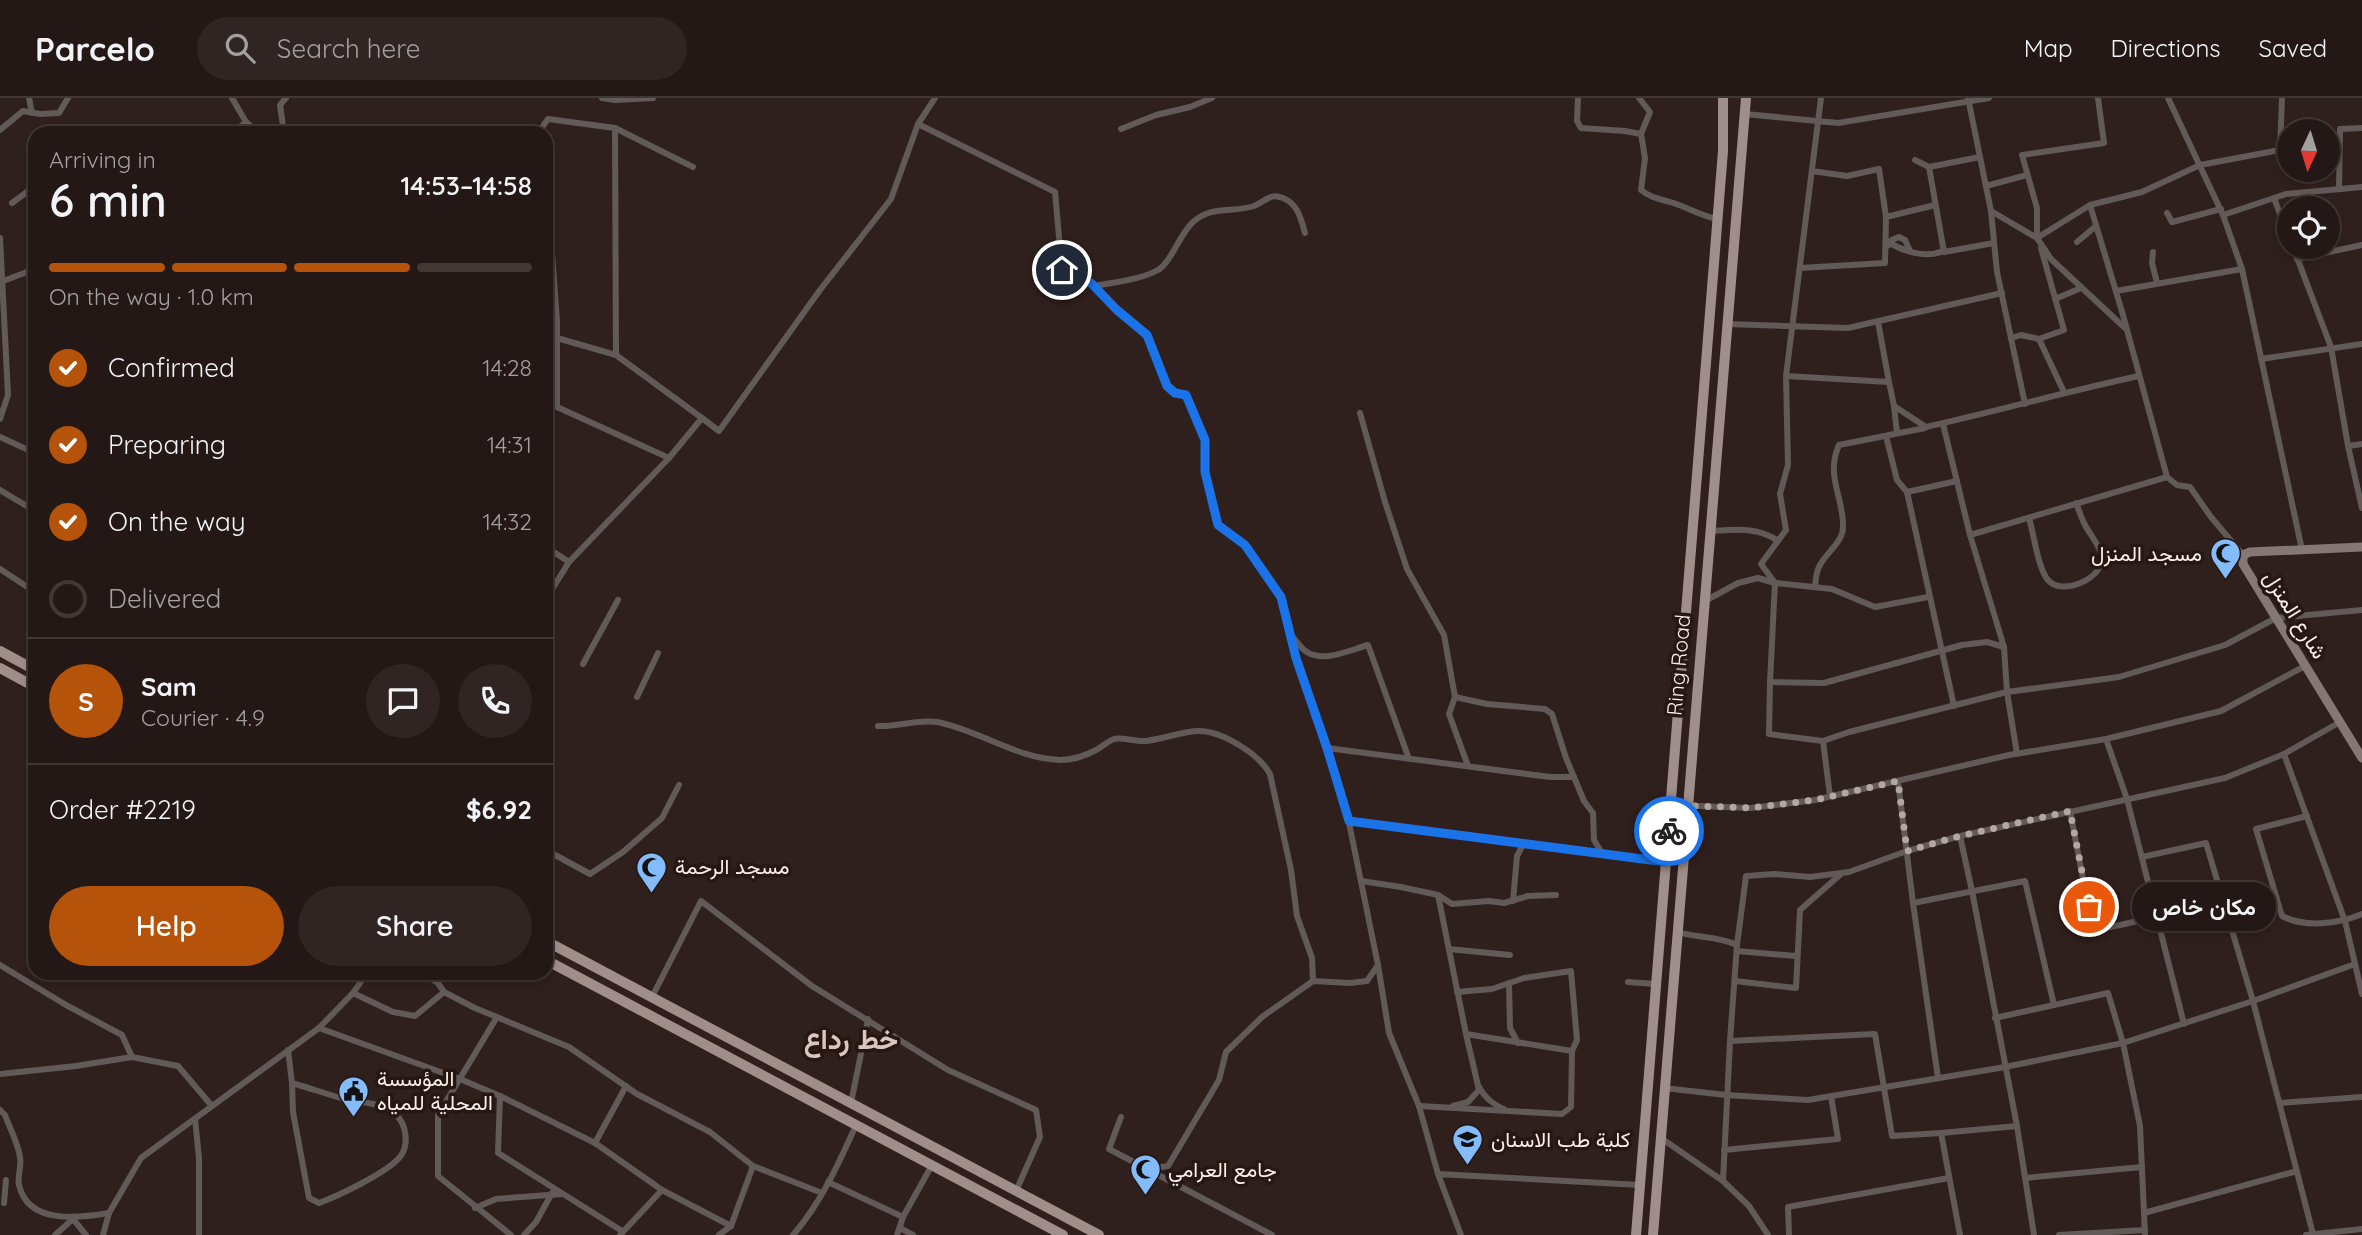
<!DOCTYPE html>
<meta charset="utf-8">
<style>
:root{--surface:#241816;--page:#302523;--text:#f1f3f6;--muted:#a3a0a1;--line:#413735;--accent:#b45309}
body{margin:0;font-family:Quicksand,Vazirmatn,sans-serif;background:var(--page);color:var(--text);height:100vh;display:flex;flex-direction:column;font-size:26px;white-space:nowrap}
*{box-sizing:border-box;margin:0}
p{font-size:23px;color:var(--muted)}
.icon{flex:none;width:38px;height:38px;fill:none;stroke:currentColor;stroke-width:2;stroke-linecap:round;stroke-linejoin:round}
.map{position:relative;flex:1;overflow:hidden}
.sheet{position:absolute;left:28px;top:28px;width:525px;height:854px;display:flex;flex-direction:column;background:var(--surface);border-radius:21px;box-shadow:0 4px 10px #0003,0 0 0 2px var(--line)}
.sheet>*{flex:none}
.needle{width:46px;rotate:184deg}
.controls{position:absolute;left:2277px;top:21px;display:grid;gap:14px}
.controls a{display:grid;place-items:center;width:63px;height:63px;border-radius:50%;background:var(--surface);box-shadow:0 4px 10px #0003,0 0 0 2px var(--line);font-size:35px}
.pin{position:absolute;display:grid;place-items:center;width:60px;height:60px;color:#fff;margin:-30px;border:4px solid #fff;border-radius:50%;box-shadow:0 2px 7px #0007}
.courier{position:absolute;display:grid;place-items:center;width:70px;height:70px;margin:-35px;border:5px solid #1a73e8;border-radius:50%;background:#fff;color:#222;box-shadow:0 2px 9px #0007}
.bubble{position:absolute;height:49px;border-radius:24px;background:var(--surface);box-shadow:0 4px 10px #0003,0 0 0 2px var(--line);font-size:23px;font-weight:600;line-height:49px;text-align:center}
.summary em{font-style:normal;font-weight:600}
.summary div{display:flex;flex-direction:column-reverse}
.summary{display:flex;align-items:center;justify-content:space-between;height:119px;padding:0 21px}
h1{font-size:46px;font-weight:600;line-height:52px}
.bar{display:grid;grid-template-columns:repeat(4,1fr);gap:10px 7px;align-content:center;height:84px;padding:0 21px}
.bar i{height:9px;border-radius:5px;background:var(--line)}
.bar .current{background:var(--accent)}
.bar p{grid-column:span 4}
.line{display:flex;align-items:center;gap:18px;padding:0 21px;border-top:2px solid var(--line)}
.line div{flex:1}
.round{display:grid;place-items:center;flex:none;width:74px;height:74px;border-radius:37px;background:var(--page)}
ol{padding:0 21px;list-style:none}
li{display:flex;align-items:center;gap:21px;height:77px}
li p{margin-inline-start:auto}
li .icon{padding:7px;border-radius:50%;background:var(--accent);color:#fff;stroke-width:4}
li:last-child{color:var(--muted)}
li i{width:38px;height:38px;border:4px solid var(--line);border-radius:50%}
.button{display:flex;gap:14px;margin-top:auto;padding:14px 21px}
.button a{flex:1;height:80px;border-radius:42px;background:var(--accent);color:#fff;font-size:28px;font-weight:600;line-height:80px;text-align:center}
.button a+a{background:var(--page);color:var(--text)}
header{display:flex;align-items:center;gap:42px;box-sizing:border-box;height:98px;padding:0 35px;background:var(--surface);border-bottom:2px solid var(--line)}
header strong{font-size:33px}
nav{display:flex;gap:38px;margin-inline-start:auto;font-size:24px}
.search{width:490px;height:63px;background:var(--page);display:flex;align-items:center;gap:18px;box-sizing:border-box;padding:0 24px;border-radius:38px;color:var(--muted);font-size:26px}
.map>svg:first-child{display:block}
</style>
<header>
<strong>Parcelo</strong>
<div class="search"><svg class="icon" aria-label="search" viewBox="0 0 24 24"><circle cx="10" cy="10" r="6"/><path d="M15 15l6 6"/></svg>Search here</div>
<nav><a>Map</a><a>Directions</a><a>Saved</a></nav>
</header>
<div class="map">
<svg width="2362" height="1137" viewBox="0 0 2362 1137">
<rect width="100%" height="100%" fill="#30201d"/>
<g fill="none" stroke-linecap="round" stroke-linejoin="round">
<g stroke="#625a58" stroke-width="6">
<polyline points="29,0 32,15"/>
<polyline points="232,0 246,24 259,35"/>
<polyline points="602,0 615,2 653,0"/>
<polyline points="1578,0 1577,23 1581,30 1625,33 1641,36"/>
<path d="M 1639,0 L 1650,14 L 1641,36 L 1645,60 L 1641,92 C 1653,102 1665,101 1679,107 C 1692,112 1703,118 1717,121"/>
<polyline points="1821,0 1786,278 1788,367 1780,396 1786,432 1761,466 1775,485 1770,584 1824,585 1962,547 1987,544 2004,549"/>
<polyline points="1968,0 1991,113 1997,174 2025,306"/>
<polyline points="2098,0 2104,45 2022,57 2037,110 2037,140 2090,107 2142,94 2200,67 2280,52"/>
<polyline points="2168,0 2223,117 2242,171 2302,452"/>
<polyline points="2282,0 2280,52 2289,52"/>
<polyline points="1745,16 1838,25 1989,0"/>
<polyline points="918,26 1055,94 1062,172 1091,185 1117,212 1147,237 1167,288 1175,295 1186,297 1205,342 1205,374 1218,427 1245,447 1281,499 1296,560 1347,715 1378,867 1389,935 1419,1008 1438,1076 1640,1087"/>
<polyline points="615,30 616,257"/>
<polyline points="1121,31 1156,17 1190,9 1212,0"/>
<polyline points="0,32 23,13 40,16 59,15 68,0"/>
<polyline points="100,35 101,35"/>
<polyline points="232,35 246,24"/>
<polyline points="284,35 280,7 286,0"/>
<polyline points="435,35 440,30 450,35"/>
<polyline points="538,35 548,21 615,30 693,69"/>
<polyline points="2328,52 2339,52"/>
<polyline points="1980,59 1929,69 1944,154 1994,145"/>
<polyline points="1915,62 1929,69"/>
<polyline points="1812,73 1847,78 1879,71 1886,119"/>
<polyline points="1986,88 2027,77"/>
<polyline points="546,89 552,92 549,114 557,223 557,309 669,360"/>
<polyline points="2339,91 2340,31 2362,30"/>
<polyline points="2274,100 2289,140"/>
<polyline points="12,105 35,88"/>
<polyline points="2090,107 2123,217 2167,379 2177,387 2190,389 2211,419 2243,457"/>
<polyline points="1991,113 2037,140 2051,161 2126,231"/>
<polyline points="2167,115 2172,124 2221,111"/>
<polyline points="2223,117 2286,96 2362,89"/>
<polyline points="0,140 8,297 0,321"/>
<path d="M 1886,142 C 1901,153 1925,161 1943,153"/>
<polyline points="2077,144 2096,128"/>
<polyline points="1889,147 1892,142 1899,139 1905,142 1910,153"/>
<polyline points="2293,149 2331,249 2348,348 2362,410"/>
<polyline points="2041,150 2064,232 2039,241 2064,294"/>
<polyline points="2153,154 2152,165 2157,185"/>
<polyline points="2297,161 2362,147"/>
<polyline points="1800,170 1885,165 1886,119 1935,107"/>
<polyline points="3,183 35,171"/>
<path d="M 1095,188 C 1114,184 1140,182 1158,172 C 1172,163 1179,137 1193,124 C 1212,107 1232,115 1254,108 C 1265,104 1270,94 1283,100 C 1298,106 1301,121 1305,135"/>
<polyline points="2116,193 2242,171"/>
<polyline points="2055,201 2081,190"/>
<polyline points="1878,224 1889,284"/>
<polyline points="1726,226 1848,230 2002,195"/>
<polyline points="2011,240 2021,237 2039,241"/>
<polyline points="2261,261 2362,246"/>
<path d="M 1786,278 L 1889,284 L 1894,308 L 1926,329 C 1998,313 2068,293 2139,278"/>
<polyline points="1894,308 1897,335"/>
<polyline points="1360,315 1385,404 1407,471 1444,537 1455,599 1449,616 1468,668"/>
<polyline points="702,320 719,333 820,192 891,101 918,26 935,0"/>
<polyline points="1943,326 1970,437 2004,549 2007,594 2017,656"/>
<polyline points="1886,338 1897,382 1907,394 1957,383"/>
<polyline points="0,339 35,355"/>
<polyline points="2348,348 2362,346"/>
<polyline points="0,392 35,413"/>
<polyline points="1907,394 1954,608"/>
<polyline points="546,407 549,409 546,415"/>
<path d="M 2029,420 C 2034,436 2038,471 2048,482 C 2062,499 2104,480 2102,459 C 2100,447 2089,436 2084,425 C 2081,419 2079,412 2076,405"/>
<path d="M 1709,433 C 1734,432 1757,428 1778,443"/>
<polyline points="1970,437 2167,379"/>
<polyline points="546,449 569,464"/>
<polyline points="0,471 35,494"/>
<path d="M 1815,488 C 1816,481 1816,473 1820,467 C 1827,454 1843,444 1843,429 C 1844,400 1825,378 1839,347 L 1925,330"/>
<polyline points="546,501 569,464 669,360 702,320 616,257 557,240"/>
<polyline points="1705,503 1738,485 1758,480 1775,485 1832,491 1875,509 1928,499"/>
<path d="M 1291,537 C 1296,542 1301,551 1307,554 C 1324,565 1350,552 1368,547 L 1409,661"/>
<polyline points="583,566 618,502"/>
<polyline points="1770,584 1769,636 1823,643"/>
<polyline points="637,599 658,555"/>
<polyline points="1455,599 1487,606 1545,611 1552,616 1566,660 1584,703 1593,715 1594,742 1602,755"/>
<path d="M 878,628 C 898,629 917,621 937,624 C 979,632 1017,661 1060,662 C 1071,662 1085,658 1096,652 C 1102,649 1108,643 1114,641 C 1123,639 1136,644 1146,643 C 1163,641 1183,633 1199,633 C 1222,633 1259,656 1270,676 L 1291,772 L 1297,818 L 1312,860 L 1313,883"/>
<polyline points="2106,641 2127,701 2184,926"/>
<polyline points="1327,650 1550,679 1574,679"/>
<polyline points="2284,656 2345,823 2362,896"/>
<polyline points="1898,683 1913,805 1938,980"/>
<polyline points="1830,698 1823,643 1849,634 2007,594 2119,579 2225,547 2276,520 2362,512"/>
<polyline points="1671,707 1751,710 1815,702 2009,657 2106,641 2221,613 2305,568"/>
<polyline points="2070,713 2093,833 2156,819"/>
<path d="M 2307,718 L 2256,731 L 2282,818 C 2305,830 2338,826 2362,816"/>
<polyline points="1349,723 1666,763"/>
<polyline points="1960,738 1972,793 2017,1028 2034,1137"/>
<polyline points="546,752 590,776 623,754 662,720 679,687"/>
<polyline points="2142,759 2206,745 2253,903 2313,1136"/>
<polyline points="1361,783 1401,789 1438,797"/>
<polyline points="1513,803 1517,758 1524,745"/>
<polyline points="1913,805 2025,783 2054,907 1995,920"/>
<path d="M 1677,834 C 1697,840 1719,838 1737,847"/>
<polyline points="1449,851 1510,857"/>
<polyline points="1737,853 1796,858"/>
<polyline points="0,867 66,907 122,937 132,959"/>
<polyline points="422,875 438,885 444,894"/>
<polyline points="1735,883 1796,890 1800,812 1841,776"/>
<polyline points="1628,884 1656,886"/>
<polyline points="1509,885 1510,930 1518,945"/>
<polyline points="1457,894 1492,891 1524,880 1571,873 1577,942 1572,953"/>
<polyline points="353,895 393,914 415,918 444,894 475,910 569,949 637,996 710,1034 753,1068 822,1095"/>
<polyline points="652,899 701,803 812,888 948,972 1036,1012 1040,1039 1016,1093"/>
<polyline points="2054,907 2108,895 2123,945 2140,1028 2145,1137"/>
<polyline points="497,919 438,1017 438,1078 511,1137"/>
<polyline points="319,930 460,981 500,998 595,1045 662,1092 731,1128 753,1068"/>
<path d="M 288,952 L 292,985 C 309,990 327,996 344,1001 C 357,1004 374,1004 386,1010 C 396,1014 404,1024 405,1035 C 407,1043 405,1054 399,1060 C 386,1075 338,1098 319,1105 L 309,1100 L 293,1014 L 292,985"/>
<polyline points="0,976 76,968 132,959 178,968 212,1008"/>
<path d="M 1479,989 C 1485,1000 1492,1006 1504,1011"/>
<polyline points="1664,990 1726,997 1808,1002 2005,969 2123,945 2253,903 2355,866"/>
<polyline points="500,998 498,1055 622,1133"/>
<polyline points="851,1005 868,921"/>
<polyline points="2280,1005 2362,999"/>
<polyline points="1419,1008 1562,1016 1571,1009 1572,953 1466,936 1438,797 1452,806 1489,803 1504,805 1528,798 1556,797"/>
<polyline points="1453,1008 1468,1004 1479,992 1466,936"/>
<path d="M 0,1012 L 5,1017 C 10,1031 18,1045 20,1059 C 22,1068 17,1078 19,1087 C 28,1127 79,1120 109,1115"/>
<polyline points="1121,1019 1109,1051 1272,1137"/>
<polyline points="195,1021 199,1060 199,1137"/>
<polyline points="1941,1035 1892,1038 1875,936 1730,943 1737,847 1746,778 1775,776 1810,779 1849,774 1907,753 1960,738 2225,680 2284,656 2340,624"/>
<polyline points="1661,1040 1723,1083 1730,943"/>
<polyline points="595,1045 626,988"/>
<polyline points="1724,1052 1838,1041 1831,998"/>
<polyline points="1148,1071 1168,1068 1219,982 1226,954 1262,919 1313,883 1350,885 1367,883 1378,867"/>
<polyline points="1438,1076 1461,1137"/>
<polyline points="2025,1080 2142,1069"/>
<polyline points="1723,1083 1749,1108 1768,1137"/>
<polyline points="828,1084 903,1119"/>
<polyline points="4,1105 6,1082"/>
<polyline points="475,1110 496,1101 562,1096"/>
<polyline points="2144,1115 2297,1073"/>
<polyline points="900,1130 913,1137"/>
<polyline points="55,1137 73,1121 86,1137"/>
<polyline points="103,1137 109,1115 141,1060 319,930 353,895 367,875"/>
<polyline points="524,1137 536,1124 552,1095"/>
<polyline points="620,1137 662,1092"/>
<polyline points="719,1137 731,1128"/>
<path d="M 793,1137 C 821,1105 839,1065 856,1027"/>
<polyline points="897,1137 903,1119 932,1067"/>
<polyline points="1789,1137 1788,1109 1949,1080"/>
<polyline points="1960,1137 1941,1035 2017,1028"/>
<polyline points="2059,1137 2145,1132"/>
<polyline points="2306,1137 2362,1131"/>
</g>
<polyline stroke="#857774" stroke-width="9" points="2362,449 2250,454 2243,457 2243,466 2362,660"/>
<g stroke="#a08e8a" stroke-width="10">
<polyline points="0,553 35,572"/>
<polyline points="0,570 35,589"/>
<polyline points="546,843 1099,1137"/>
<polyline points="546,862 1063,1137"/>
<polyline points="1636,1137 1723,53 1723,0"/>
<polyline points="1653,1137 1746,0"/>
</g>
</g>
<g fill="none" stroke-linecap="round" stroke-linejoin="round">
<polyline stroke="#b3a6a3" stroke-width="7" stroke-dasharray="0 12.6" points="1669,733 1671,707 1751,710 1815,702 1898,683 1907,753 1960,738 2070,713 2089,809"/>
<polyline stroke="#1a73e8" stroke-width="9" points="1062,172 1091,185 1117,212 1147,237 1167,288 1175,295 1186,297 1205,342 1205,374 1218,427 1245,447 1281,499 1296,560 1327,650 1349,723 1666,764 1669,733"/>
</g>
<defs>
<symbol id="mosque-pin" viewBox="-11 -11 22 30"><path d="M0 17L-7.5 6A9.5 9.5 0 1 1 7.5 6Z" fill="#84bbfb" stroke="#261713"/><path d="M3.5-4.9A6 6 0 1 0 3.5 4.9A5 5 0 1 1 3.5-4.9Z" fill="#111"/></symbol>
<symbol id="civic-pin" viewBox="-11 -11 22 30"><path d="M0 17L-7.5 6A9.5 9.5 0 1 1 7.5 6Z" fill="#84bbfb" stroke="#261713"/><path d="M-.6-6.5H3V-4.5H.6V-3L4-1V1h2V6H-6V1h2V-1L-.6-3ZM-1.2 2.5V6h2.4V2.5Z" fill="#111"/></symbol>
<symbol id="university-pin" viewBox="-11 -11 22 30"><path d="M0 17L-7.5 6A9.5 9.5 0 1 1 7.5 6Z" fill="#84bbfb" stroke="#261713"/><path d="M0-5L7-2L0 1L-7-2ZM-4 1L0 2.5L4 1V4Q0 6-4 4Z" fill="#111"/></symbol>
</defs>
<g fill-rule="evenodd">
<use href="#mosque-pin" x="2208" y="438" width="35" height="47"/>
<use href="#mosque-pin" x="634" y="752" width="35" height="47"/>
<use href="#civic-pin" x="336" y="976" width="35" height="47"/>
<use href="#university-pin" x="1450" y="1024" width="35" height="47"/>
<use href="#mosque-pin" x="1128" y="1054" width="35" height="47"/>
</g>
<g text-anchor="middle" stroke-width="7" stroke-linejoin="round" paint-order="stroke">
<g font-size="21" fill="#faeeeb" stroke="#261713" text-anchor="start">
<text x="2202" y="463" text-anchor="end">مسجد المنزل</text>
<text x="675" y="776">مسجد الرحمة</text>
<text x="377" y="988">المؤسسة<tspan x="377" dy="24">المحلية للمياه</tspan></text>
<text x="1491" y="1049">كلية طب الاسنان</text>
<text x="1168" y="1079">جامع العرامي</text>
</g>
<g font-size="21" fill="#faeeeb" stroke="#261713">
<text transform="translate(2295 517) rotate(58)" y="7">شارع المنزل</text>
<text transform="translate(1679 567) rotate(-85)" y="7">Ring Road</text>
</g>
<g font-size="28" font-weight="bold" fill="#dbc5c0" stroke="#261713">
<text x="851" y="951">خط رداع</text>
</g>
</g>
</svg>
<div class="controls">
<a><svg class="needle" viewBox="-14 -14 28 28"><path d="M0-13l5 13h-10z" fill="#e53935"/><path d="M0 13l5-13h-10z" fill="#a3a0a1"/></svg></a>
<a><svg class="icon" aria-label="locate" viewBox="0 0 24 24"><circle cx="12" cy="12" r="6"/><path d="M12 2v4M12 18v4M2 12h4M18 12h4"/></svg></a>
</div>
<div class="pin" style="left:2089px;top:809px;background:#ea580c"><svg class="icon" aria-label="bag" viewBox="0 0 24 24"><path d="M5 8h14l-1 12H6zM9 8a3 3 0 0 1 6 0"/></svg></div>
<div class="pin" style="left:1062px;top:172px;background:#1f2937"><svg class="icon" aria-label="home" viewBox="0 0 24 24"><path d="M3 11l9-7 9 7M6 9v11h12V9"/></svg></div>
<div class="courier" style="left:1669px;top:733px"><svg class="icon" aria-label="bike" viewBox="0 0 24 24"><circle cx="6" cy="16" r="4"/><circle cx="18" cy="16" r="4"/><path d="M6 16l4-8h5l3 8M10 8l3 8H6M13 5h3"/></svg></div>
<div class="bubble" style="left:2132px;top:784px;width:144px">مكان خاص</div>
<section class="sheet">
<div class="summary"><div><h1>6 min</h1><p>Arriving in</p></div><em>14:53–14:58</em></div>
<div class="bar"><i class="current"></i><i class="current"></i><i class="current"></i><i></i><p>On the way · 1.0 km</p></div>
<ol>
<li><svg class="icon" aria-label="check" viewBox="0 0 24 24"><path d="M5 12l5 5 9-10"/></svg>Confirmed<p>14:28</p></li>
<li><svg class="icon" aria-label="check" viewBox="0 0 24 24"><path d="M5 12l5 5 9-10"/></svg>Preparing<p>14:31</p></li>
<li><svg class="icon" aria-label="check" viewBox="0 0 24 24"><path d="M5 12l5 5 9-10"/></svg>On the way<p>14:32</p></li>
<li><i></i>Delivered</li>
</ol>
<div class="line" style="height:126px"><b class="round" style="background:var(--accent);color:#fff">S</b><div><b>Sam</b><p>Courier · 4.9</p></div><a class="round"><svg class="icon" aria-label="chat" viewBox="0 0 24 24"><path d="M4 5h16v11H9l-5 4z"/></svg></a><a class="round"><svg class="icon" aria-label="phone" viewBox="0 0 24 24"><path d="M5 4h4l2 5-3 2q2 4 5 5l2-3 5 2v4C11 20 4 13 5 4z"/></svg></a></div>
<div class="line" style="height:91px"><div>Order #2219</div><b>$6.92</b></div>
<div class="button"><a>Help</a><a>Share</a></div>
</section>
</div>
